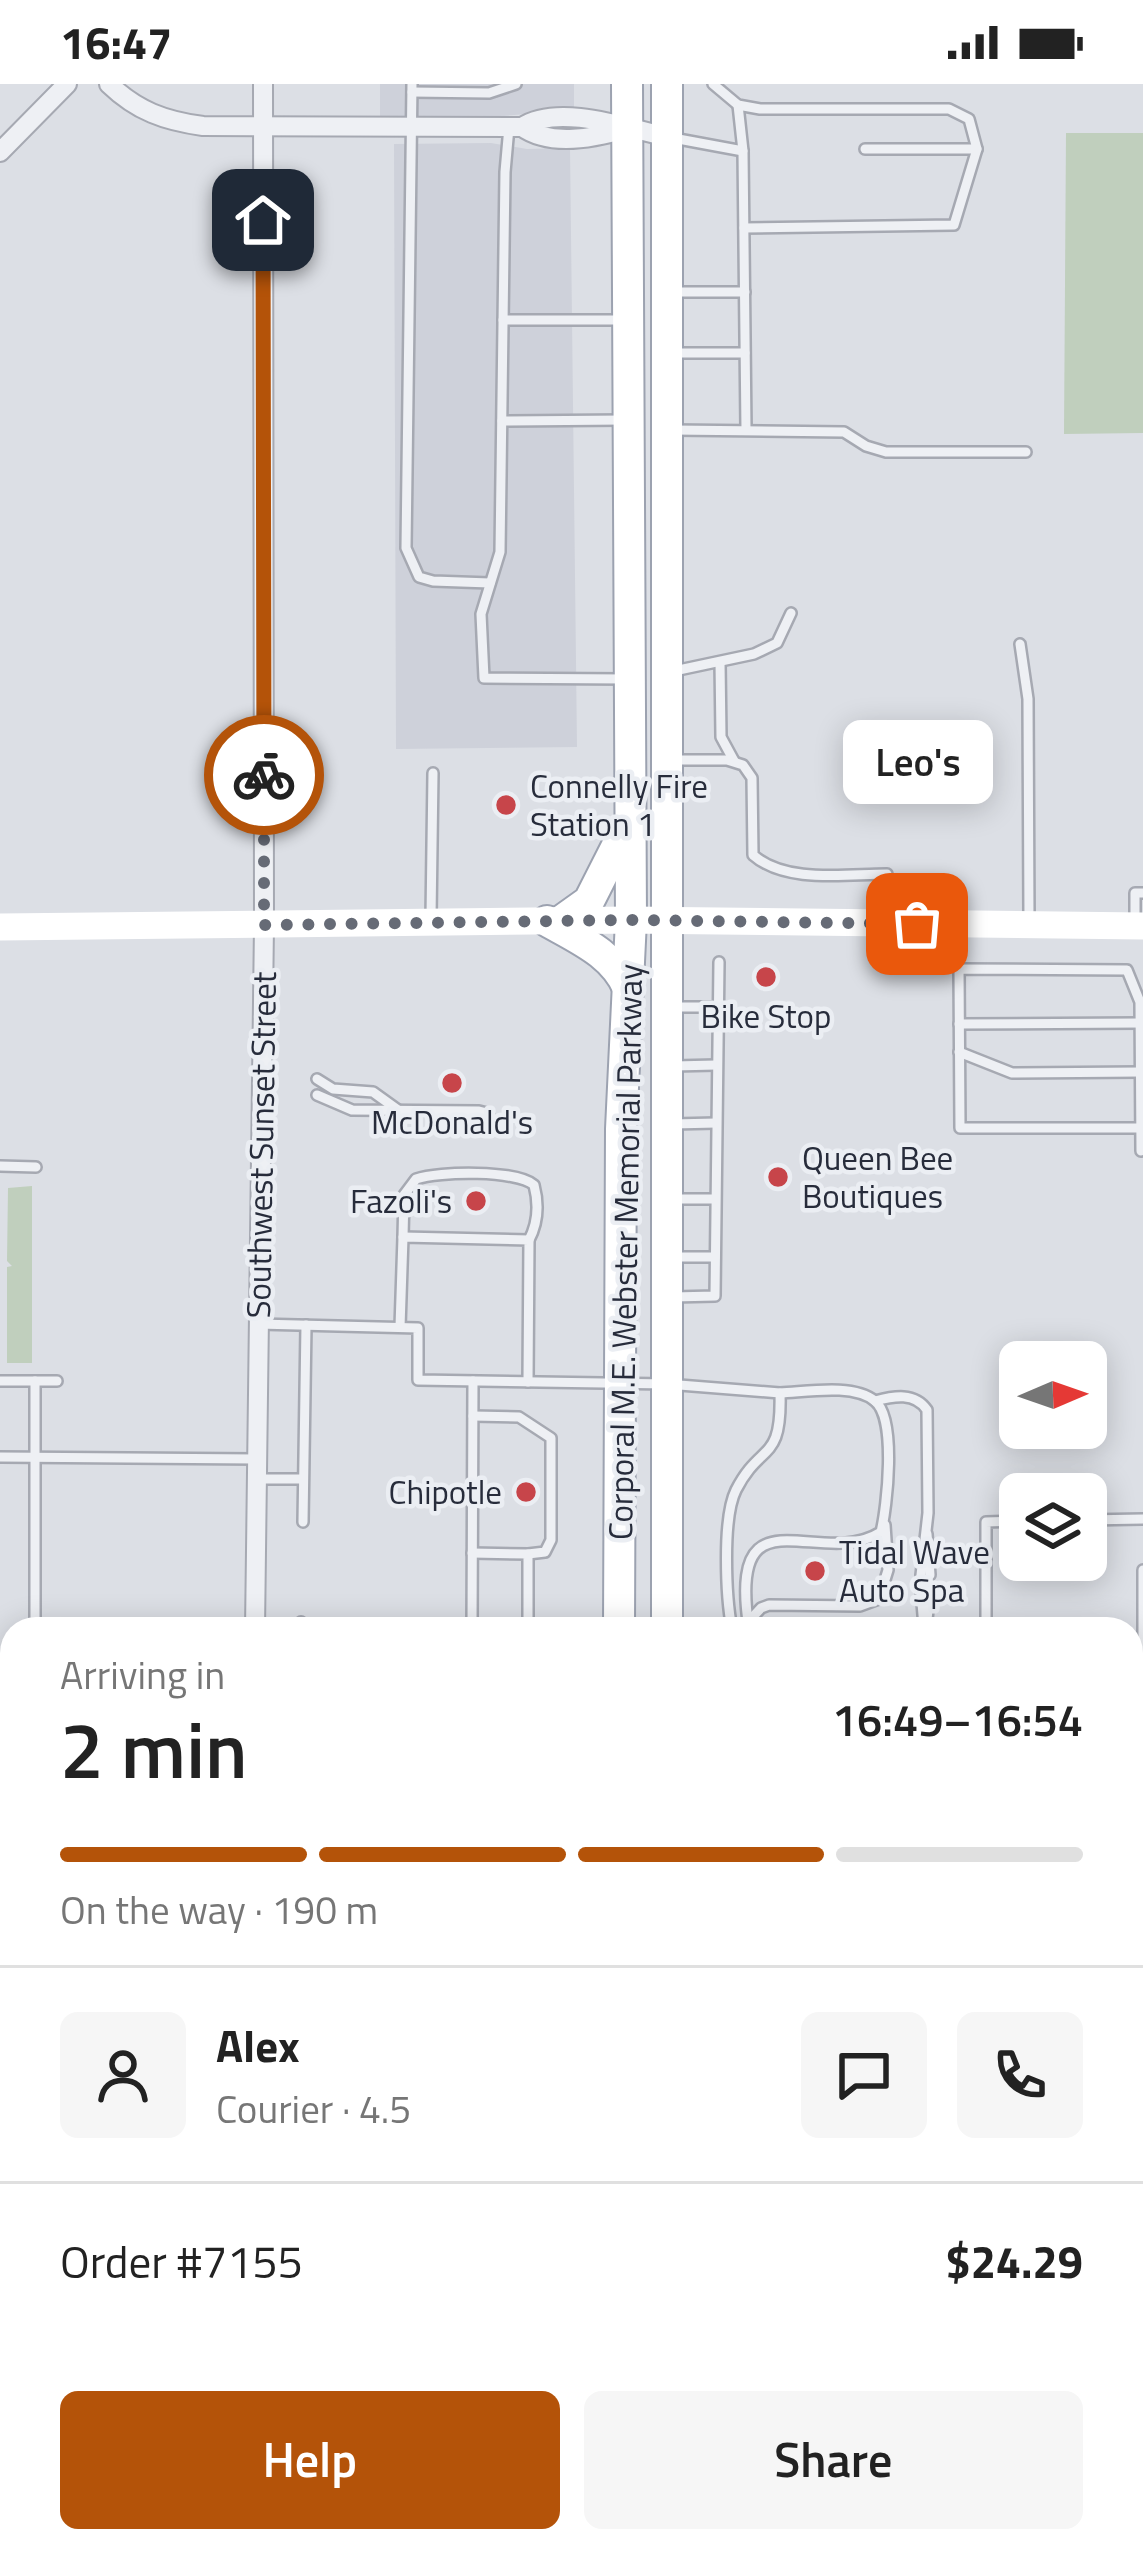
<!DOCTYPE html>
<meta charset="utf-8">
<style>
:root{--surface:#fff;--page:#f6f6f6;--text:#222;--muted:#767676;--line:#e0e0e0;--accent:#b45309}
body{margin:0;font-family:"Titillium Web",sans-serif;background:var(--page);color:var(--text);height:100vh;display:flex;flex-direction:column;font-size:45px;white-space:nowrap}
*{box-sizing:border-box;margin:0}
p{font-size:39px;color:var(--muted)}
.icon{flex:none;width:66px;height:66px;fill:none;stroke:currentColor;stroke-width:2;stroke-linecap:round;stroke-linejoin:round}
.map{position:relative;flex:1;overflow:hidden}
.drawer{position:absolute;left:0px;top:1533px;width:1143px;height:936px;display:flex;flex-direction:column;background:var(--surface);border-radius:36px 36px 0 0;box-shadow:0 6px 30px #0003}
.drawer>*{flex:none}
.needle{width:78px;rotate:88deg}
.tools{position:absolute;left:999px;top:1257px;display:grid;gap:24px}
.tools a{display:grid;place-items:center;width:108px;height:108px;border-radius:18px;background:var(--surface);box-shadow:0 6px 30px #0003;font-size:60px}
.pin{position:absolute;display:grid;place-items:center;width:102px;height:102px;color:#fff;margin:-51px;border-radius:24px;box-shadow:0 6px 18px #0006}
.courier{position:absolute;display:grid;place-items:center;width:120px;height:120px;margin:-60px;border:9px solid #b45309;border-radius:50%;background:#fff;color:#222;box-shadow:0 3px 15px #0007}
.bubble{position:absolute;height:84px;border-radius:18px;background:var(--surface);box-shadow:0 6px 30px #0003;font-size:39px;font-weight:600;line-height:84px;text-align:center}
.head em{font-style:normal;font-weight:600}
.head div{display:flex;flex-direction:column-reverse}
.head{display:flex;align-items:center;justify-content:space-between;height:204px;padding:0 60px}
h1{font-size:78px;font-weight:600;line-height:90px}
.bar{display:grid;grid-template-columns:repeat(4,1fr);gap:18px 12px;align-content:center;height:144px;padding:0 60px}
.bar i{height:15px;border-radius:9px;background:var(--line)}
.bar .active{background:var(--accent)}
.bar p{grid-column:span 4}
.line{display:flex;align-items:center;gap:30px;padding:0 60px;border-top:3px solid var(--line)}
.line div{flex:1}
.round{display:grid;place-items:center;flex:none;width:126px;height:126px;border-radius:18px;background:var(--page)}
.button{display:flex;gap:24px;margin-top:auto;padding:24px 60px}
.button a{flex:1;height:138px;border-radius:18px;background:var(--accent);color:#fff;font-size:48px;font-weight:600;line-height:138px;text-align:center}
.button a+a{background:var(--page);color:var(--text)}
.status{display:flex;justify-content:space-between;align-items:center;height:84px;padding:0 60px;background:var(--surface);direction:ltr}
.status svg{height:33px;fill:currentColor}
.map>svg:first-child{display:block}
</style>
<div class="status"><b>16:47</b><svg viewBox="0 0 49 12"><path d="M0 12V9h3v3zM5 12V6h3v6zM10 12V3h3v9zM15 12V0h3v12zM26 1h20v11H26zM47 4h2v5h-2z"/></svg></div>
<div class="map">
<svg width="1143" height="2469" viewBox="0 0 1143 2469">
<rect width="100%" height="100%" fill="#dcdfe5"/>
<g fill="#ced1da">
<polygon points="380,0 574,0 574,26 491,33 380,32"/>
<polygon points="491,59 527,65 570,64 577,663 396,665 394,60"/>
<polygon points="0,2046 12,2046 12,2457 539,2457 535,2469 0,2469"/>
<polygon points="1131,2046 1143,2046 1143,2469 732,2469 730,2457 1131,2457"/>
</g>
<g fill="#c0cfbd">
<polygon points="1066,49 1143,49 1143,349 1064,350"/>
<polygon points="32,1102 32,1279 7,1279 7,1183 12,1182 7,1177 8,1104"/>
</g>
<g fill="none" stroke-linecap="round" stroke-linejoin="round">
<defs>
<g id="lane">
<polyline points="412,0 406,464 419,493 433,497 490,499"/>
<polyline points="713,0 738,21 760,25 949,25 969,35 977,65 954,141 744,144"/>
<polyline points="412,8 489,9 516,0"/>
<polyline points="738,21 743,67 746,346"/>
<polyline points="509,43 505,88 500,468 481,530 484,594 627,595"/>
<polyline points="673,54 743,67"/>
<polyline points="865,65 977,65"/>
<polyline points="672,208 745,208"/>
<polyline points="503,236 623,236"/>
<polyline points="673,269 745,269"/>
<polyline points="502,337 624,336"/>
<polyline points="673,346 844,348 866,362 886,368 1026,368"/>
<polyline points="1020,560 1028,615 1029,836"/>
<polyline points="720,578 721,653 734,677"/>
<polyline points="674,587 754,570 777,559 791,529"/>
<path d="M 674,676 L 727,676 L 743,681 L 752,694 L 753,771 C 786,800 846,790 887,790 L 887,836"/>
<polyline points="431,833 433,689"/>
<polyline points="1135,838 1135,809 1143,809"/>
<polyline points="675,923 718,923"/>
<polyline points="959,940 1140,939"/>
<polyline points="959,968 1012,989 1140,988"/>
<polyline points="674,982 716,981"/>
<polyline points="317,995 333,1005 373,1008 398,1026"/>
<polyline points="317,1011 352,1026 479,1027 487,1029 495,1041"/>
<polyline points="673,1040 716,1039"/>
<polyline points="1141,1044 960,1044 959,885 1127,886 1140,918 1141,1067"/>
<polyline points="0,1082 36,1083"/>
<polyline points="673,1115 715,1115"/>
<path d="M 403,1153 L 404,1111 L 416,1095 C 439,1087 517,1086 534,1101 C 539,1120 538,1139 529,1156"/>
<polyline points="673,1173 715,1173"/>
<polyline points="673,1213 715,1212 719,878"/>
<path d="M 258,1240 L 418,1244 L 418,1296 L 667,1300 L 780,1309 C 782,1380 761,1357 736,1406 C 722,1434 726,1514 732,1545"/>
<polyline points="400,1243 403,1153 529,1156 528,1298"/>
<polyline points="0,1297 35,1297 35,1545"/>
<polyline points="35,1297 57,1297"/>
<path d="M 875,1317 C 894,1312 915,1308 927,1326 L 928,1429 L 921,1491"/>
<polyline points="473,1332 519,1333 551,1354 551,1456 545,1468 528,1470"/>
<polyline points="0,1373 257,1375"/>
<polyline points="257,1395 303,1395"/>
<polyline points="1086,1436 1143,1435"/>
<polyline points="303,1438 306,1241"/>
<polyline points="927,1450 930,1491"/>
<polyline points="472,1469 528,1470 528,1545"/>
<polyline points="1143,1486 1143,1604"/>
<polyline points="921,1507 924,1543"/>
<polyline points="748,1538 761,1524 769,1521 860,1522 879,1515 888,1486 885,1441"/>
<polyline points="301,1545 301,1538"/>
<polyline points="472,1545 473,1297"/>
<path d="M 749,1545 C 727,1400 819,1487 881,1448 C 887,1423 897,1335 875,1317 C 853,1299 806,1308 780,1309"/>
<polyline points="926,1545 930,1507"/>
<polyline points="986,1545 986,1438 1020,1437"/>
<polyline points="1131,1698 1143,1698"/>
<polyline points="0,1735 12,1722"/>
<polyline points="1131,1870 1143,1870"/>
<polyline points="0,2063 12,2058"/>
<polyline points="1131,2105 1143,2105"/>
<polyline points="0,2210 1,2242"/>
<polyline points="1005,2457 1006,2469"/>
<polyline points="769,2469 772,2457"/>
</g>
<g id="street">
<path d="M 109,0 C 137,27 165,37 203,42 L 522,43 C 550,63 596,54 628,44"/>
<path d="M 522,43 C 558,19 628,44 667,53"/>
<polyline points="0,68 67,0"/>
<polyline points="255,1545 264,841 263,0"/>
<polyline points="558,2469 561,2457"/>
</g>
<g id="primary">
<polyline points="667,0 667,1545"/>
<path d="M 547,837 C 578,855 613,869 628,904"/>
<polyline points="561,837 589,817 626,744"/>
<polyline points="619,1545 621,1045 631,836 627,0"/>
<polyline points="1131,1975 1143,1974"/>
<polyline points="0,1978 12,1978"/>
<polyline points="1131,2008 1143,2008"/>
<polyline points="0,2016 12,2016"/>
<polyline points="617,2457 618,2469"/>
<polyline points="667,2469 667,2457"/>
</g>
</defs>
<use href="#lane" stroke="#a6a9b2" stroke-width="14"/>
<use href="#street" stroke="#a6a9b2" stroke-width="22"/>
<use href="#primary" stroke="#9ca2b0" stroke-width="34"/>
<polyline stroke="#babdc4" stroke-width="3" stroke-dasharray="9 9" stroke-linecap="butt" points="1038,2469 1039,2457"/>
<use href="#lane" stroke="#eef0f4" stroke-width="9"/>
<use href="#street" stroke="#eef0f4" stroke-width="18"/>
<polyline stroke="#fff" stroke-width="27" points="0,843 631,836 1143,842"/>
<use href="#primary" stroke="#fff" stroke-width="30"/>
</g>
<g fill="none" stroke-linecap="round" stroke-linejoin="round">
<polyline stroke="#666b76" stroke-width="12" stroke-dasharray="0 21.6" points="264,691 264,841 631,836 917,840"/>
<polyline stroke="#b45309" stroke-width="15" points="263,136 264,691"/>
</g>
<g fill="#c7454a" stroke="#ebeef3" stroke-width="4.5">
<circle cx="506" cy="721" r="12"/>
<circle cx="766" cy="893" r="12"/>
<circle cx="452" cy="999" r="12"/>
<circle cx="778" cy="1093" r="12"/>
<circle cx="476" cy="1117" r="12"/>
<circle cx="526" cy="1408" r="12"/>
<circle cx="815" cy="1487" r="12"/>
</g>
<g text-anchor="middle" stroke-width="9" stroke-linejoin="round" paint-order="stroke">
<g font-size="33" fill="#272c3b" stroke="#ebeef3" text-anchor="start">
<text x="530" y="714">Connelly Fire<tspan x="530" dy="38">Station 1</tspan></text>
<text x="766" y="944" text-anchor="middle">Bike Stop</text>
<text x="452" y="1050" text-anchor="middle">McDonald's</text>
<text x="802" y="1086">Queen Bee<tspan x="802" dy="38">Boutiques</tspan></text>
<text x="452" y="1129" text-anchor="end">Fazoli's</text>
<text x="502" y="1420" text-anchor="end">Chipotle</text>
<text x="839" y="1480">Tidal Wave<tspan x="839" dy="38">Auto Spa</tspan></text>
</g>
<g font-size="33" fill="#272c3b" stroke="#ebeef3">
<text transform="translate(261 1061) rotate(-89)" y="12">Southwest Sunset Street</text>
<text transform="translate(625 1168) rotate(-89)" y="12">Corporal M.E. Webster Memorial Parkway</text>
</g>
</g>
</svg>
<div class="tools">
<a><svg class="needle" viewBox="-14 -14 28 28"><path d="M0-13l5 13h-10z" fill="#e53935"/><path d="M0 13l5-13h-10z" fill="#767676"/></svg></a>
<a><svg class="icon" aria-label="layers" viewBox="0 0 24 24"><path d="M12 4l9 5-9 5-9-5zM3 14l9 5 9-5"/></svg></a>
</div>
<div class="pin" style="left:917px;top:840px;background:#ea580c"><svg class="icon" aria-label="bag" viewBox="0 0 24 24"><path d="M5 8h14l-1 12H6zM9 8a3 3 0 0 1 6 0"/></svg></div>
<div class="pin" style="left:263px;top:136px;background:#1f2937"><svg class="icon" aria-label="home" viewBox="0 0 24 24"><path d="M3 11l9-7 9 7M6 9v11h12V9"/></svg></div>
<div class="courier" style="left:264px;top:691px"><svg class="icon" aria-label="bike" viewBox="0 0 24 24"><circle cx="6" cy="16" r="4"/><circle cx="18" cy="16" r="4"/><path d="M6 16l4-8h5l3 8M10 8l3 8H6M13 5h3"/></svg></div>
<div class="bubble" style="left:843px;top:636px;width:150px">Leo's</div>
<section class="drawer">
<div class="head"><div><h1>2 min</h1><p>Arriving in</p></div><em>16:49–16:54</em></div>
<div class="bar"><i class="active"></i><i class="active"></i><i class="active"></i><i></i><p>On the way · 190 m</p></div>
<div class="line" style="height:216px"><a class="round"><svg class="icon" aria-label="person" viewBox="0 0 24 24"><circle cx="12" cy="8" r="4"/><path d="M4 21q1-7 8-7t8 7"/></svg></a><div><b>Alex</b><p>Courier · 4.5</p></div><a class="round"><svg class="icon" aria-label="chat" viewBox="0 0 24 24"><path d="M4 5h16v11H9l-5 4z"/></svg></a><a class="round"><svg class="icon" aria-label="phone" viewBox="0 0 24 24"><path d="M5 4h4l2 5-3 2q2 4 5 5l2-3 5 2v4C11 20 4 13 5 4z"/></svg></a></div>
<div class="line" style="height:156px"><div>Order #7155</div><b>$24.29</b></div>
<div class="button"><a>Help</a><a>Share</a></div>
</section>
</div>
